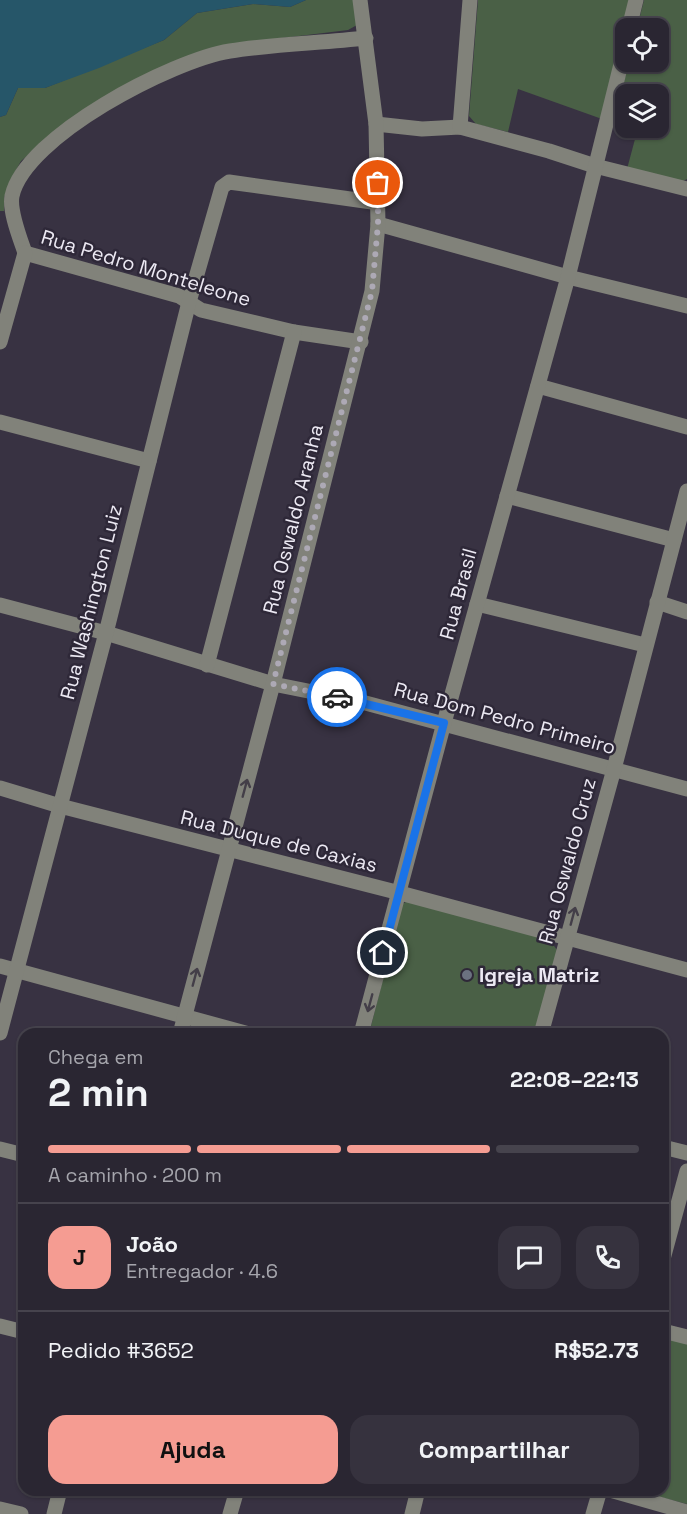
<!DOCTYPE html>
<html lang="pt">
<meta charset="utf-8">
<style>
:root{--surface:#2a2632;--page:#36323e;--text:#f1f3f6;--muted:#a5a5ac;--line:#46434d;--accent:#f59c92}
body{margin:0;font-family:"Space Grotesk",sans-serif;background:var(--page);color:var(--text);height:100vh;display:flex;flex-direction:column;font-size:22px;white-space:nowrap}
*{box-sizing:border-box;margin:0}
p{font-size:20px;color:var(--muted)}
.icon{flex:none;width:33px;height:33px;fill:none;stroke:currentColor;stroke-width:2;stroke-linecap:round;stroke-linejoin:round}
.map{position:relative;flex:1;overflow:hidden}
.details{position:absolute;left:18px;top:1028px;width:651px;height:468px;display:flex;flex-direction:column;background:var(--surface);border-radius:18px;box-shadow:0 2px 4px #0004,0 0 0 2px var(--line)}
.details>*{flex:none}
.buttons{position:absolute;left:615px;top:18px;display:grid;gap:12px}
.buttons a{display:grid;place-items:center;width:54px;height:54px;border-radius:12px;background:var(--surface);box-shadow:0 2px 4px #0004,0 0 0 2px var(--line);font-size:30px}
.pin{position:absolute;display:grid;place-items:center;width:51px;height:51px;color:#fff;margin:-26px;border:3px solid #fff;border-radius:50%;box-shadow:0 2px 6px #0007}
.courier{position:absolute;display:grid;place-items:center;width:60px;height:60px;margin:-30px;border:4px solid #1a73e8;border-radius:50%;background:#fff;color:#222;box-shadow:0 2px 8px #0007}
.headline em{font-style:normal;font-weight:600}
.headline div{display:flex;flex-direction:column-reverse}
.headline{display:flex;align-items:center;justify-content:space-between;height:102px;padding:0 30px}
h1{font-size:39px;font-weight:600;line-height:45px}
.bar{display:grid;grid-template-columns:repeat(4,1fr);gap:9px 6px;align-content:center;height:72px;padding:0 30px}
.bar i{height:8px;border-radius:4px;background:var(--line)}
.bar .selected{background:var(--accent)}
.bar p{grid-column:span 4}
.line{display:flex;align-items:center;gap:15px;padding:0 30px;border-top:2px solid var(--line)}
.line div{flex:1}
.round{display:grid;place-items:center;flex:none;width:63px;height:63px;border-radius:18px;background:var(--page)}
.primary-button{display:flex;gap:12px;margin-top:auto;padding:12px 30px}
.primary-button a{flex:1;height:69px;border-radius:18px;background:var(--accent);color:#111;font-size:24px;font-weight:600;line-height:69px;text-align:center}
.primary-button a+a{background:var(--page);color:var(--text)}
.map>svg:first-child{display:block}
</style>
<div class="map">
<svg width="687" height="1514" viewBox="0 0 687 1514">
<rect width="100%" height="100%" fill="#383242"/>
<g fill="#4a6046">
<polygon points="306,0 354,0 357,25 348,30 225,45 194,55 63,125 21,161 10,181 4,198 4,211 0,211 0,117 6,115 18,88 45,88 164,40 197,13 253,4 290,7"/>
<polygon points="478,0 629,0 602,119 518,89 508,132 476,124 469,116"/>
<polygon points="644,0 687,0 687,179 681,182 627,169 638,128 658,128 658,94 626,94 625,119 615,116 629,62 658,62 658,28 637,28"/>
<polygon points="410,900 549,939 557,950 536,1033 369,1034 402,904"/>
<polygon points="663,1336 687,1342 687,1504 633,1490 663,1490"/>
</g>
<polygon fill="#265669" points="0,0 306,0 290,7 253,4 197,13 164,40 99,68 45,88 18,88 6,115 0,117"/>
<g fill="none" stroke-linecap="round" stroke-linejoin="round">
<g stroke="#81827a" stroke-width="15">
<polyline points="629,28 636,0"/>
<polyline points="376,124 422,129 460,127 549,151 595,166 687,189"/>
<polyline points="460,127 470,0"/>
<polyline points="378,224 568,277 687,306"/>
<path d="M 25,253 C 20,238 9,211 12,196 C 25,136 173,60 230,51 C 274,44 321,43 366,38"/>
<polyline points="25,253 179,296 201,310 294,332 361,342"/>
<polyline points="0,342 25,253"/>
<polyline points="538,386 687,427"/>
<polyline points="0,422 149,461"/>
<polyline points="507,496 674,540"/>
<polyline points="657,602 687,612"/>
<polyline points="477,604 645,645"/>
<polyline points="0,605 106,633 273,684 358,701 687,789"/>
<polyline points="207,665 294,332"/>
<polyline points="0,788 60,806 400,893 687,970"/>
<polyline points="0,966 249,1034"/>
<polyline points="0,1033 106,633 189,302 222,187 229,182 379,203"/>
<polyline points="180,1034 273,684 372,291 378,224 376,124 360,0"/>
<polyline points="361,1034 444,723 568,277 626,44"/>
<polyline points="541,1034 614,769 687,491"/>
<polyline points="663,1147 687,1153"/>
<polyline points="0,1149 24,1155"/>
<polyline points="663,1259 687,1171"/>
<polyline points="0,1326 24,1332"/>
<polyline points="663,1331 687,1337"/>
<polyline points="610,1490 687,1512"/>
<polyline points="0,1509 21,1514"/>
<polyline points="54,1514 60,1490"/>
<polyline points="230,1514 237,1490"/>
<polyline points="412,1514 418,1490"/>
<polyline points="593,1514 600,1490"/>
</g>
</g>
<defs><path id="oneway-shaft" d="M-6 0H5M1.5-3L5.5 0L1.5 3" fill="none" stroke-width="1.6" stroke-linecap="round" stroke-linejoin="round" transform="scale(1.5)"/></defs>
<g stroke="#433e48">
<use href="#oneway-shaft" transform="translate(245 788) rotate(-75)"/>
<use href="#oneway-shaft" transform="translate(573 916) rotate(-75)"/>
<use href="#oneway-shaft" transform="translate(195 977) rotate(-75)"/>
<use href="#oneway-shaft" transform="translate(370 1003) rotate(105)"/>
</g>
<g fill="none" stroke-linecap="round" stroke-linejoin="round">
<polyline stroke="#ada9b5" stroke-width="6" stroke-dasharray="0 10.8" points="337,697 273,684 372,291 378,224 378,183"/>
<polyline stroke="#1a73e8" stroke-width="8" points="337,697 444,723 383,953"/>
</g>
<circle fill="#6b7280" stroke="#2e2838" stroke-width="2" cx="467" cy="975" r="6"/>
<g text-anchor="middle" stroke-width="5" stroke-linejoin="round" paint-order="stroke">
<g font-size="20" fill="#ece9f3" stroke="#2e2838">
<text transform="translate(146 268) rotate(17)" y="7">Rua Pedro Monteleone</text>
<text transform="translate(293 519) rotate(-76)" y="7">Rua Oswaldo Aranha</text>
<text transform="translate(458 594) rotate(-75)" y="7">Rua Brasil</text>
<text transform="translate(91 602) rotate(-76)" y="7">Rua Washington Luiz</text>
<text transform="translate(505 718) rotate(15)" y="7">Rua Dom Pedro Primeiro</text>
<text transform="translate(279 841) rotate(14)" y="7">Rua Duque de Caxias</text>
<text transform="translate(567 861) rotate(-75)" y="7">Rua Oswaldo Cruz</text>
</g>
<g font-size="20" font-weight="bold" fill="#ece9f3" stroke="#2e2838" text-anchor="start">
<text x="479" y="982">Igreja Matriz</text>
</g>
</g>
</svg>
<div class="buttons">
<a><svg class="icon" aria-label="locate" viewBox="0 0 24 24"><circle cx="12" cy="12" r="6"/><path d="M12 2v4M12 18v4M2 12h4M18 12h4"/></svg></a>
<a><svg class="icon" aria-label="layers" viewBox="0 0 24 24"><path d="M12 4l9 5-9 5-9-5zM3 14l9 5 9-5"/></svg></a>
</div>
<div class="pin" style="left:378px;top:183px;background:#ea580c"><svg class="icon" aria-label="bag" viewBox="0 0 24 24"><path d="M5 8h14l-1 12H6zM9 8a3 3 0 0 1 6 0"/></svg></div>
<div class="pin" style="left:383px;top:953px;background:#1f2937"><svg class="icon" aria-label="home" viewBox="0 0 24 24"><path d="M3 11l9-7 9 7M6 9v11h12V9"/></svg></div>
<div class="courier" style="left:337px;top:697px"><svg class="icon" aria-label="car" viewBox="0 0 24 24"><path d="M5 17H2v-5l4-1 3-4h7l3 4 3 1v5h-3M9 17h6M6 11h13"/><circle cx="7" cy="17" r="2"/><circle cx="17" cy="17" r="2"/></svg></div>
<section class="details">
<div class="headline"><div><h1>2 min</h1><p>Chega em</p></div><em>22:08–22:13</em></div>
<div class="bar"><i class="selected"></i><i class="selected"></i><i class="selected"></i><i></i><p>A caminho · 200 m</p></div>
<div class="line" style="height:108px"><b class="round" style="background:var(--accent);color:#111">J</b><div><b>João</b><p>Entregador · 4.6</p></div><a class="round"><svg class="icon" aria-label="chat" viewBox="0 0 24 24"><path d="M4 5h16v11H9l-5 4z"/></svg></a><a class="round"><svg class="icon" aria-label="phone" viewBox="0 0 24 24"><path d="M5 4h4l2 5-3 2q2 4 5 5l2-3 5 2v4C11 20 4 13 5 4z"/></svg></a></div>
<div class="line" style="height:78px"><div>Pedido #3652</div><b>R$52.73</b></div>
<div class="primary-button"><a>Ajuda</a><a>Compartilhar</a></div>
</section>
</div>
